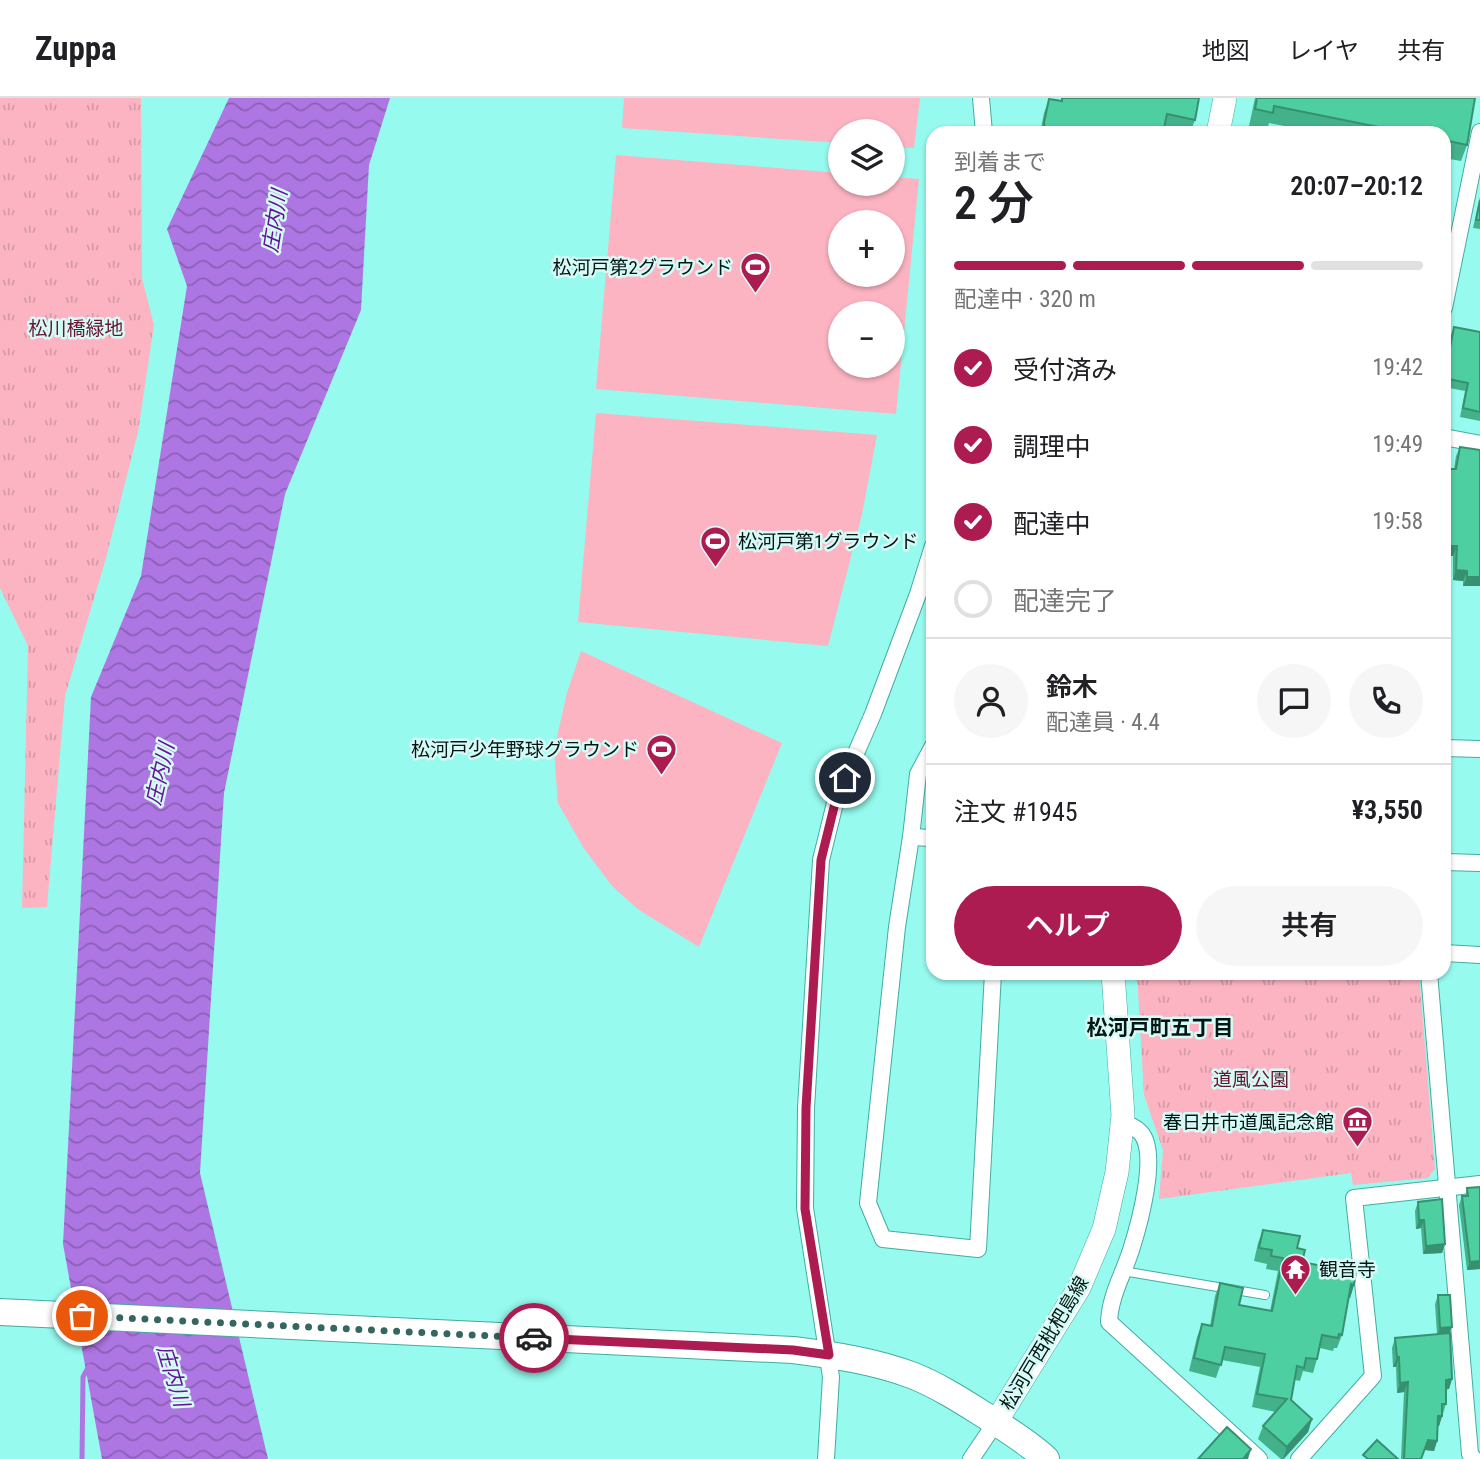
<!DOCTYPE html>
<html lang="ja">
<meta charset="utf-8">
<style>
:root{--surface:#fff;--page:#f6f6f6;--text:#202124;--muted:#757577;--line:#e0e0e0;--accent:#ad1c51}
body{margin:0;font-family:"Roboto Condensed","Noto Sans JP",sans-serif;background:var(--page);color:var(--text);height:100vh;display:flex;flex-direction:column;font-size:26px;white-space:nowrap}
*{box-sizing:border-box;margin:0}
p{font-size:23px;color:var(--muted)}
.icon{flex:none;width:38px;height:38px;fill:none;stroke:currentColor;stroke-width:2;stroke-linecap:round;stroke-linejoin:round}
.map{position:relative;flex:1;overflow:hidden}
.details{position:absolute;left:926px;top:28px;width:525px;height:854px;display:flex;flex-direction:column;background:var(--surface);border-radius:21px;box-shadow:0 2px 5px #0004}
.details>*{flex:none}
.fabs{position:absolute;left:828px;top:21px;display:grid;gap:14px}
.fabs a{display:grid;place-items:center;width:77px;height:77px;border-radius:50%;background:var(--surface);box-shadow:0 2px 5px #0004;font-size:35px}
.pin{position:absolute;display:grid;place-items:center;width:60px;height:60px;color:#fff;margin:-30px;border:4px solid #fff;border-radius:50%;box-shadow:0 2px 7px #0007}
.courier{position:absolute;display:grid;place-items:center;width:70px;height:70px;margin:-35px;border:5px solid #ad1c51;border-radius:50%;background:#fff;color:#222;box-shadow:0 2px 9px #0007}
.headline em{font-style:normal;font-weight:600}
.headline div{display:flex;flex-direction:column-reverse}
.headline{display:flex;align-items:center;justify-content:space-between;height:119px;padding:0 28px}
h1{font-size:46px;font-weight:600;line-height:52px}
.bar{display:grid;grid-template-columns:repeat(4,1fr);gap:10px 7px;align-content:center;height:84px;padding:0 28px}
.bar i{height:9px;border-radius:5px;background:var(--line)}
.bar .on{background:var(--accent)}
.bar p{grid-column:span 4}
.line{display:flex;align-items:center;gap:18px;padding:0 28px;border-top:2px solid var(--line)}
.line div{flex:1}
.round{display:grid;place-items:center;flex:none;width:74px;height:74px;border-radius:37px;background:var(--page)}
ol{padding:0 28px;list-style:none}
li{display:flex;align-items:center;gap:21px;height:77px}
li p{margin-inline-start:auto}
li .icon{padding:7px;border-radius:50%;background:var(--accent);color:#fff;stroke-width:4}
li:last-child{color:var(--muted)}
li i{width:38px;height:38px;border:4px solid var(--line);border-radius:50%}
.button{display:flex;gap:14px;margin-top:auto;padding:14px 28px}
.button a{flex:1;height:80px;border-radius:42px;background:var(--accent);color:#fff;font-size:28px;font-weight:600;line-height:80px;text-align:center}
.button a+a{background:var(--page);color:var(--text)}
header{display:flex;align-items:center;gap:42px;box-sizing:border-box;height:98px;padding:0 35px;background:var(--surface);border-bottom:2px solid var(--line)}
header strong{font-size:33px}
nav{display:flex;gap:38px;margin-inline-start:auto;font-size:24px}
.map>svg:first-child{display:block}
</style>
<header>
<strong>Zuppa</strong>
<nav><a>地図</a><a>レイヤ</a><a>共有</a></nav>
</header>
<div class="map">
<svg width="1480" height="1361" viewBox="0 0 1480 1361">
<defs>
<pattern id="park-tufts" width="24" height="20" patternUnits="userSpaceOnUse" patternTransform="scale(1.75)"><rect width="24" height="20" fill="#fcb4c2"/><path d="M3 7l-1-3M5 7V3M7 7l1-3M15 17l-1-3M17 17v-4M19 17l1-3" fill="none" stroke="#d69aa6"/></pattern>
<pattern id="water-waves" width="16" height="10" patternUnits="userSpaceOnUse" patternTransform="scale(1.75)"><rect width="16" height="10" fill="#ae76e3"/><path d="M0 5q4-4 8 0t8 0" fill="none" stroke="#8b60b7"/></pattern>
</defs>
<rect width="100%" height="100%" fill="#96faee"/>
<g fill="url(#park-tufts)">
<polygon points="0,0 141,0 142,180 154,227 138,334 106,460 65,598 47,809 22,810 28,548 0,490"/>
<polygon points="1137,875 1419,875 1435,1071 1428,1080 1353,1087 1351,1075 1159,1101 1163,1052 1144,997"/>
</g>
<g fill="#fcb4c2" fill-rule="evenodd">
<polygon points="624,0 920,0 914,50 893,49 892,33 840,33 840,45 622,30"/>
<path d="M 616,57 L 840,75 L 840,86 L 892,86 L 893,79 L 919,81 L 896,316 L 596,291 ZM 892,124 L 892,177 L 840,177 L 840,124 ZM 840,215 L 892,215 L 892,268 L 840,268 Z"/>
<polygon points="596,315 877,337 862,416 828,548 578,524"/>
<polygon points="581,553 782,645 699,849 639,812 612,788 583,749 558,705 554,652 567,595"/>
</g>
<polygon fill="url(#water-waves)" points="229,0 390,0 369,67 361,212 285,396 224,695 200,1075 268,1361 102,1361 63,1146 91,599 141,478 187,188 167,131"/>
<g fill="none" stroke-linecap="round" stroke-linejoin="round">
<polyline stroke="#ae76e3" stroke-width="5" points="82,1361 83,1279 89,1268"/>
<defs>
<polyline id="service" points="1123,1173 1265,1197"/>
<g id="minor">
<polyline points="981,0 984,35"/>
<polyline points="1444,210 1480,34"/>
<polyline points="1444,339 1480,346"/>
<polyline points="933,648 918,676 911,739 897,829 868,1105 883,1141 978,1151 993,875"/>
<polyline points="1444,650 1480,651"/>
<polyline points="911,739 933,740"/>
<polyline points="1444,764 1480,765"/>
<polyline points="1444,855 1480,857"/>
<polyline points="1429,875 1470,1356 1474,1361"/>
<path d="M 1122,1025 C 1129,1027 1136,1029 1141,1035 C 1159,1056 1139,1127 1131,1152 C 1123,1177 1110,1198 1109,1224 L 1259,1361"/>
<polyline points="826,1361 831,1279 805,1110 806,1010 821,762 836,701 873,616 918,496 933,448"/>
<polyline points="971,1361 996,1324"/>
<polyline points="1299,1361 1373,1278 1354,1100 1480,1086"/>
</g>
<g id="secondary">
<polyline points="1218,35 1225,0"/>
<polyline points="996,1324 1079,1190 1104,1131 1117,1074 1123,1017 1113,875"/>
</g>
<path id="primary" d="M 0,1214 L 793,1252 C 833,1257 875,1263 914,1278 C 941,1289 965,1305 989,1320 C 1009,1333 1029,1345 1046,1361"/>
</defs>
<use href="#service" stroke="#44aca2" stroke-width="10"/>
<use href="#minor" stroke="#44aca2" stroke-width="18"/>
<use href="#secondary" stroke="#44aca2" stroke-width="24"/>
<use href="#primary" stroke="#44aca2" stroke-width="28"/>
<use href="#service" stroke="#fff" stroke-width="8"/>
<use href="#minor" stroke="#fff" stroke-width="16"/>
<use href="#secondary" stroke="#fff" stroke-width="23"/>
<use href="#primary" stroke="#fff" stroke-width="26"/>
</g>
<g fill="#43b28a">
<polygon points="1062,0 1199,0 1195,22 1190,35 1164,30 1163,35 1040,35 1044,15 1049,1 1061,3"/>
<polygon points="1255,0 1475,0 1467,47 1461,63 1444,60 1444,35 1320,35 1269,25 1267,32 1249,28"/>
<polygon points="1480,99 1480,131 1473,130"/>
<polygon points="1454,229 1480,234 1480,323 1460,319 1465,293 1444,289 1444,272 1451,237"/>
<polygon points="1460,349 1480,488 1463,488 1463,483 1453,482 1453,458 1444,458 1444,383 1448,371 1454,371 1456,358"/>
<polygon points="1467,1090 1480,1171 1467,1172 1459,1107 1462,1098 1465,1098"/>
<polygon points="1418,1104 1445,1146 1442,1155 1423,1156 1421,1130 1416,1131 1415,1113"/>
<polygon points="1263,1132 1297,1150 1302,1164 1341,1172 1344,1165 1354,1187 1350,1200 1349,1200 1342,1237 1337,1250 1334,1250 1333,1253 1320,1250 1317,1261 1313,1275 1303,1273 1300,1283 1295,1282 1291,1302 1312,1321 1308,1334 1284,1361 1281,1361 1258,1341 1263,1328 1276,1314 1252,1309 1260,1269 1222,1262 1216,1280 1189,1273 1197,1239 1202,1226 1210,1228 1215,1198 1220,1185 1239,1207 1270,1213 1278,1173 1266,1171 1267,1166 1254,1163 1258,1145"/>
<polygon points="1438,1197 1450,1236 1452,1281 1449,1291 1446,1291 1446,1306 1439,1328 1438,1328 1437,1343 1434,1353 1425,1352 1421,1361 1401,1361 1404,1294 1397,1295 1396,1269 1393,1269 1392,1250 1395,1240 1437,1236 1435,1206"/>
</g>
<g fill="#379171">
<polygon points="1444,422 1447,422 1444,432"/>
<polygon points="1447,448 1457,448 1453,458 1444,458"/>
<polygon points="1456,472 1467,473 1463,483 1453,482"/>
<polygon points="1467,479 1480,479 1480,488 1463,488"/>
<polygon points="1419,1122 1424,1122 1421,1130 1416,1131"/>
<polygon points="1445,1146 1442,1155 1423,1156 1426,1148"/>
<polygon points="1480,1163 1480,1171 1467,1172 1470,1164"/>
<polygon points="1351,1186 1354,1187 1350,1200 1346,1199"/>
<polygon points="1452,1229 1449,1237 1437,1238 1440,1230"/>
<polygon points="1397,1259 1399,1259 1396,1269 1393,1269"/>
<polygon points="1452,1281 1449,1291 1442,1292 1446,1282"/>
<polygon points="1408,1284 1404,1294 1397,1295 1400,1285"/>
<polygon points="1438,1318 1442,1318 1439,1328 1434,1328"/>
<polygon points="1312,1321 1308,1334 1283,1361 1287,1349"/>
<polygon points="1428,1342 1437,1343 1434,1353 1425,1352"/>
<polygon points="1251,1351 1248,1361 1243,1361"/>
</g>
<g fill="#4ecfa1" stroke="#379171" stroke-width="2">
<polygon points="1062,0 1199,0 1195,22 1167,16 1163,35 1046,35 1044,25 1049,1 1062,3"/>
<polygon points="1257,0 1475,0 1467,47 1444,42 1444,35 1408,35 1274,8 1273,15 1255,11"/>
<polygon points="1480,102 1480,122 1476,122"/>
<polygon points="1454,229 1480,234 1480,314 1463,310 1468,285 1444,280"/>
<polygon points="1460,349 1480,352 1480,479 1467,479 1467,473 1456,472 1457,448 1447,448 1447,422 1444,422 1446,406 1444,405 1444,383 1445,383 1448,371 1456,371"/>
<polygon points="1480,1089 1480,1163 1470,1164 1462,1098 1468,1098 1467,1090"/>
<polygon points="1442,1101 1445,1146 1426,1148 1424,1122 1419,1122 1418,1104"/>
<polygon points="1263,1132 1300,1138 1297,1150 1305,1152 1302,1164 1342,1172 1344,1165 1357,1167 1354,1187 1351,1186 1342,1237 1339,1236 1338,1240 1322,1237 1317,1261 1306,1260 1304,1270 1297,1268 1291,1302 1312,1321 1287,1349 1263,1328 1287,1301 1257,1296 1265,1256 1225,1249 1221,1267 1194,1260 1202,1226 1212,1228 1220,1185 1243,1190 1239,1207 1272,1213 1283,1160 1271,1158 1272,1152 1259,1150"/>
<polygon points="1438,1197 1450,1197 1452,1229 1440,1230"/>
<polygon points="1450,1235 1452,1281 1446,1282 1446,1306 1442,1306 1442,1318 1438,1318 1437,1343 1428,1342 1421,1361 1404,1361 1408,1284 1400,1285 1399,1259 1397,1259 1395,1240"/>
<polygon points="1227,1329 1251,1351 1243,1361 1198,1361"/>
<polygon points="1377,1342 1398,1361 1368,1361 1363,1357"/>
</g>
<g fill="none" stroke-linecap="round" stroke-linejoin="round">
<polyline stroke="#366660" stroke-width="7" stroke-dasharray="0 12.6" points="82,1218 534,1240"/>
<polyline stroke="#ad1c51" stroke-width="9" points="534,1240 793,1252 829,1257 805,1111 806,1010 821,762 836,701 845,680"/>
</g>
<defs>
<symbol id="stadium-pin" viewBox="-11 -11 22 30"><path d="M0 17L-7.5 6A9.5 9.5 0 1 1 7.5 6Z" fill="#ad1c51" stroke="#d6fbf6"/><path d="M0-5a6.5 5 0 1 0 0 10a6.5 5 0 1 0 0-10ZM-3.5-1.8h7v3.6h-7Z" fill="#fff"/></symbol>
<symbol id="museum-pin" viewBox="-11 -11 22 30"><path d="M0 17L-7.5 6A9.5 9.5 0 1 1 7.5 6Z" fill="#ad1c51" stroke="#d6fbf6"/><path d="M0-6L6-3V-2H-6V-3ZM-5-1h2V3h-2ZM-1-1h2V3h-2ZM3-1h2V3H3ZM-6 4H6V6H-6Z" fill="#fff"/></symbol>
<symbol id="temple-pin" viewBox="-11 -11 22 30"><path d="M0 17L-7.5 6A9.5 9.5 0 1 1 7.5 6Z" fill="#ad1c51" stroke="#d6fbf6"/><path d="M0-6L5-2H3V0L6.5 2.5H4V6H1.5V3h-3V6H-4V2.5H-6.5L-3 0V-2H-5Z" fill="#fff"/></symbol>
</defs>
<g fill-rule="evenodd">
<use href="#stadium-pin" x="738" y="152" width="35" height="47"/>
<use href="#stadium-pin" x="698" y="426" width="35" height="47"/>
<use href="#stadium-pin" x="644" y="634" width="35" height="47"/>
<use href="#museum-pin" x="1340" y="1006" width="35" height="47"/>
<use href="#temple-pin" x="1278" y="1154" width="35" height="47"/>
</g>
<g text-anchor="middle" stroke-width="5" stroke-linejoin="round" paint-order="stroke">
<g font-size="19" fill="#021614" stroke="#d6fbf6" text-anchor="end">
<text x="733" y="176">松河戸第2グラウンド</text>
<text x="738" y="450" text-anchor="start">松河戸第1グラウンド</text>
<text x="639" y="658">松河戸少年野球グラウンド</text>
<text x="1334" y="1031">春日井市道風記念館</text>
<text x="1319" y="1178" text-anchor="start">観音寺</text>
</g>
<g font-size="19" fill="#671430" stroke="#d6fbf6">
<text x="76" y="237">松川橋緑地</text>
<text x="1251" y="988">道風公園</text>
</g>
<g font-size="19" fill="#021614" stroke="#d6fbf6">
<text transform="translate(1044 1245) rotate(-59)" y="7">松河戸西枇杷島線</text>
</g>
<g font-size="21" font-style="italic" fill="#641399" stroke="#d6fbf6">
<text transform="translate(275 123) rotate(-81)" y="7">庄内川</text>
<text transform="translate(160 676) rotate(-77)" y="7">庄内川</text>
<text transform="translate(173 1278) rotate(73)" y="7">庄内川</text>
</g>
<g font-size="21" font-weight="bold" fill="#021614" stroke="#d6fbf6">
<text x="1160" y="937">松河戸町五丁目</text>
</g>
</g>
</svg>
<div class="fabs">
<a><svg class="icon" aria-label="layers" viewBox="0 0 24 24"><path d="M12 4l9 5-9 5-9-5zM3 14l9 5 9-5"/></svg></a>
<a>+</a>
<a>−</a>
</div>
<div class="pin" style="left:82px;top:1218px;background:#ea580c"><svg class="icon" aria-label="bag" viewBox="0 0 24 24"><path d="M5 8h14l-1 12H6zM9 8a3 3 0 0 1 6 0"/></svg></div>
<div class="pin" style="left:845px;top:680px;background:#1f2937"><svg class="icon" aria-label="home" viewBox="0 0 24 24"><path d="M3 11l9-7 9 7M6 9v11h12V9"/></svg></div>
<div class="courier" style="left:534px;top:1240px"><svg class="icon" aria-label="car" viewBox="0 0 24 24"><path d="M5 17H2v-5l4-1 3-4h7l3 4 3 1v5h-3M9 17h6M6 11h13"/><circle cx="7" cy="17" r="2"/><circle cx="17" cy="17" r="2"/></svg></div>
<section class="details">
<div class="headline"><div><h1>2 分</h1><p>到着まで</p></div><em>20:07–20:12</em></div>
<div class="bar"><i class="on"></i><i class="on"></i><i class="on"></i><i></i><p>配達中 · 320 m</p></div>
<ol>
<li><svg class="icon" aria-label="check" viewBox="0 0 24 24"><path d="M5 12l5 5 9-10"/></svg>受付済み<p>19:42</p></li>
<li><svg class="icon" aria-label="check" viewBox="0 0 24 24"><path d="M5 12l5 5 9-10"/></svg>調理中<p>19:49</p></li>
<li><svg class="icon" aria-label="check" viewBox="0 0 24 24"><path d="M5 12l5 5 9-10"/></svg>配達中<p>19:58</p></li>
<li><i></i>配達完了</li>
</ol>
<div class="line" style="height:126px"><a class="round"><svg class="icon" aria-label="person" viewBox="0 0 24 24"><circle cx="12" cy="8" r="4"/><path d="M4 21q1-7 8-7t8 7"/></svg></a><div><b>鈴木</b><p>配達員 · 4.4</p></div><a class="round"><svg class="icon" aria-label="chat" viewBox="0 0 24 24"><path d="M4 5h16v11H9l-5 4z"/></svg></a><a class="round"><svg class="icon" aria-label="phone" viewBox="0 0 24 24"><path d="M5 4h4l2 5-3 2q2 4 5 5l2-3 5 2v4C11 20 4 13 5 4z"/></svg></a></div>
<div class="line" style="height:91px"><div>注文 #1945</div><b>¥3,550</b></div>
<div class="button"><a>ヘルプ</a><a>共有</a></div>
</section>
</div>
